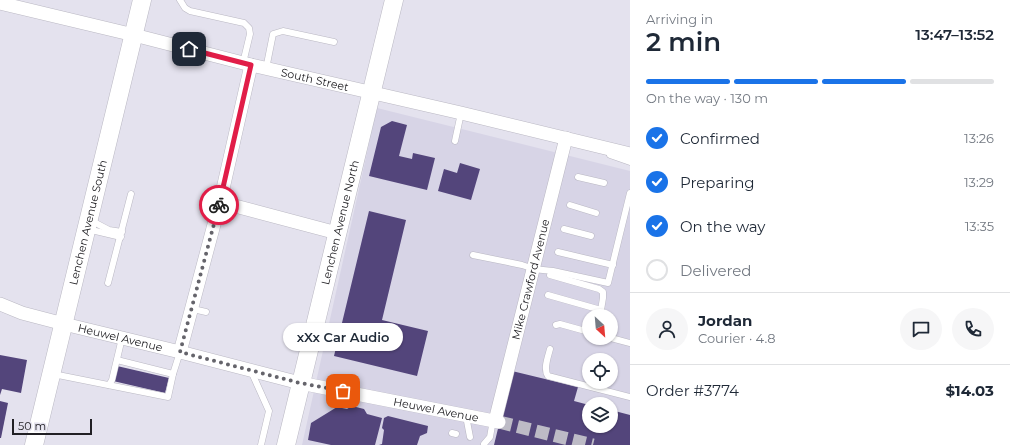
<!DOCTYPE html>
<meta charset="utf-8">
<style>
:root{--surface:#fff;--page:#f6f6f7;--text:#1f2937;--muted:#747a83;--line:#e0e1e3;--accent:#1a73e8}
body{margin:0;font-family:Montserrat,sans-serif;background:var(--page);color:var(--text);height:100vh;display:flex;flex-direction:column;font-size:15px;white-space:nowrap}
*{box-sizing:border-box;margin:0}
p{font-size:13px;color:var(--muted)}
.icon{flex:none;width:22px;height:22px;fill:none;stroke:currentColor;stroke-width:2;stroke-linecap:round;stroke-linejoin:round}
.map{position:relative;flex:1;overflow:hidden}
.panel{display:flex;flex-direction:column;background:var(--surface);width:380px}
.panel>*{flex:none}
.needle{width:26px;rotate:154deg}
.fabs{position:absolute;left:582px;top:309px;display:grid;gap:8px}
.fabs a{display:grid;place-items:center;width:36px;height:36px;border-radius:50%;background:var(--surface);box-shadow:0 1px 3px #0004;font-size:20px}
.scale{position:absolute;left:12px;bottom:10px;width:80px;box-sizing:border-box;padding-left:4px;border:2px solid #212024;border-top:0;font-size:11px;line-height:14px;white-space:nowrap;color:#212024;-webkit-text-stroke:3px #e4e2ee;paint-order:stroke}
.pin{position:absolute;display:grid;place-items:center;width:34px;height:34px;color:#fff;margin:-17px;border-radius:8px;box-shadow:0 2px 6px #0006}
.courier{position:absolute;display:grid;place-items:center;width:40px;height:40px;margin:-20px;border:3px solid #e11d48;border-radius:50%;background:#fff;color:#222;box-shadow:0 1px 5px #0007}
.bubble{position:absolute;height:28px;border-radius:14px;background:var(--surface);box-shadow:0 1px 3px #0004;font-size:13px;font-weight:600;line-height:28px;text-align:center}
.head em{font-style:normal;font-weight:600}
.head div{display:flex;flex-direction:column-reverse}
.head{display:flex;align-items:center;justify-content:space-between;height:68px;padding:0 16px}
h1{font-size:26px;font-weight:600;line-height:30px}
.bar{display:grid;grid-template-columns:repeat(4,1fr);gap:6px 4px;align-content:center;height:48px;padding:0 16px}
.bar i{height:5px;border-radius:3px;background:var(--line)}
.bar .on{background:var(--accent)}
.bar p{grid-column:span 4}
.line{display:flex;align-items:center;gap:10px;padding:0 16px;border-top:1px solid var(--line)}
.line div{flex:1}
.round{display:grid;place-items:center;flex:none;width:42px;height:42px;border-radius:21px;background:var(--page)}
ol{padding:0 16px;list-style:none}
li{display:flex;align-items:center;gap:12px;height:44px}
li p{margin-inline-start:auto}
li .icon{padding:4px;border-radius:50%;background:var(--accent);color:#fff;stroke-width:4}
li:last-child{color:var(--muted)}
li i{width:22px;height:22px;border:2px solid var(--line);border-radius:50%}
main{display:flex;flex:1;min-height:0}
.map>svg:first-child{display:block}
</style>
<main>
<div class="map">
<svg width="630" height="445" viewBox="0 0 630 445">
<rect width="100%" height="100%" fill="#e4e2ee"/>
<path fill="#d7d4e6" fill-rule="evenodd" d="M 377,108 L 630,171 L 630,445 L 302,445 ZM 589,316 L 611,316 L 611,338 L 589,338 ZM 589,360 L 611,360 L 611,382 L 589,382 ZM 589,404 L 611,404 L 611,426 L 589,426 Z"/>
<g fill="#53457b">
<polygon points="392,121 407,125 399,156 412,159 413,153 435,158 427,190 369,176 381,127"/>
<polygon points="460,163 480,169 471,200 438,191 444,169 457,173"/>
<polygon points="369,211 406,220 382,320 428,331 417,376 334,356"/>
<polygon points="0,355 27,360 21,393 2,389 0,395"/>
<polygon points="117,366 169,378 165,393 113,381"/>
<polygon points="512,371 578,387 574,401 589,405 589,426 611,426 611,410 630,415 630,445 494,445"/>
<polygon points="0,401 8,403 1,438 0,438"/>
<polygon points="352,406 364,409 367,414 382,418 375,445 331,445 308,440 311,423 337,407 347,409"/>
<polygon points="388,416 428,426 427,433 420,436 417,445 379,445 382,444 384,430 382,428 384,418"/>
</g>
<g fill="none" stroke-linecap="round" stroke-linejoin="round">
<polyline stroke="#bdbbc6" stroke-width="13" stroke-dasharray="13 6" stroke-linecap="butt" points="499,422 593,445"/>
<defs>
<g id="service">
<polyline points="180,0 185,8 190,11 244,23 249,28 250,34 243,63"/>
<polyline points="266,69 273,34 283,31 334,42"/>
<polyline points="455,141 461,113"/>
<polyline points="610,155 630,162"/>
<polyline points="578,177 604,183"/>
<polyline points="570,205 596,213"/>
<polyline points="90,220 109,230 122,232"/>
<polyline points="87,229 121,237"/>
<polyline points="564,229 591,236"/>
<polyline points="558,252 613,265"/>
<polyline points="473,255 522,265 534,269"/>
<polyline points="533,269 553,271 608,283 630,193"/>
<polyline points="550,275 599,289 603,292 603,298 600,316"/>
<polyline points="108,283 131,194"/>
<polyline points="548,295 601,310"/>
<polyline points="193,309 206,312"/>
<polyline points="556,325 560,324 589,332"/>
<polyline points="611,338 630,343"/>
<path d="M 550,349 C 548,357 543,369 548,376 L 630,397"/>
<polyline points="117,360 173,374"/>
<polyline points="251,371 269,411 261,445"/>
<polyline points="53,374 168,397 173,374 180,352"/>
<polyline points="109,385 112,380 122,338"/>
<polyline points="466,416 470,437"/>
<polyline points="452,433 456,434"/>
<polyline points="484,444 490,437 493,420"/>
</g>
<g id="minor">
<path id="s1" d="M 0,3 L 134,35 L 251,65 L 461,113 L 630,154"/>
<polyline points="220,202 337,233"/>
<path id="s2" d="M 0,304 L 22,313 L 64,324 L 180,352 L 300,383 L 499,422"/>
<polyline points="180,352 220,202 251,65"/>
<path id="s3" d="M 495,421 L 566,138"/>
</g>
<g id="secondary">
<path id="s4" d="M 34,445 L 142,0"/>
<path id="s5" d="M 286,445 L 394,0"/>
</g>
</defs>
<use href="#service" stroke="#bab8c3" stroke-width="7"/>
<use href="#minor" stroke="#bab8c3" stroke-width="14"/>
<use href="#secondary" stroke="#bab8c3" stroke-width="19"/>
<use href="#service" stroke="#fff" stroke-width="6"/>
<use href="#minor" stroke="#fff" stroke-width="13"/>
<use href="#secondary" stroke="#fff" stroke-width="18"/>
</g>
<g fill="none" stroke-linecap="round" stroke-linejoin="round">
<polyline stroke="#65646b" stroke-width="4" stroke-dasharray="0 7.2" points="219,205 180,352 300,383 343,391"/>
<polyline stroke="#e11d48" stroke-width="5" points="189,49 251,65 219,205"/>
</g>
<g text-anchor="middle" stroke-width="4" stroke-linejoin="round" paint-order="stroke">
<g font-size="11" fill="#212024" stroke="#e4e2ee">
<text dy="4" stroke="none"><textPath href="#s1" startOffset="324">South Street</textPath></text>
<text dy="4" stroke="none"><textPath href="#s5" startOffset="229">Lenchen Avenue North</textPath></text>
<text dy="4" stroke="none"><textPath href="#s4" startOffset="229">Lenchen Avenue South</textPath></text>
<text dy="4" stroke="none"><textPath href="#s3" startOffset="146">Mike Crawford Avenue</textPath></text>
<text dy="4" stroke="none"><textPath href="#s2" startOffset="125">Heuwel Avenue</textPath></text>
<text dy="4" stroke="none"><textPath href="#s2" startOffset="449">Heuwel Avenue</textPath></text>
</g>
</g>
</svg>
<div class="fabs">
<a><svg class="needle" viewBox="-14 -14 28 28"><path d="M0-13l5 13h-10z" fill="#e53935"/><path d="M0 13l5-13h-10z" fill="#747a83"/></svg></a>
<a><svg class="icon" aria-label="locate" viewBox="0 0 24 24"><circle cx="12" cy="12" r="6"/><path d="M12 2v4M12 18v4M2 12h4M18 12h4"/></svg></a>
<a><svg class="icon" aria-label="layers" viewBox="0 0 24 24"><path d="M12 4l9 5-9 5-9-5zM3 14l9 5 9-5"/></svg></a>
</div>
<div class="scale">50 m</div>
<div class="pin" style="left:343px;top:391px;background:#ea580c"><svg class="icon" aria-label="bag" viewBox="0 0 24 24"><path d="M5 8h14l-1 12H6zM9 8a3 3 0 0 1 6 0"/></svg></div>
<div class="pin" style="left:189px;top:49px;background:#1f2937"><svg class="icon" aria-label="home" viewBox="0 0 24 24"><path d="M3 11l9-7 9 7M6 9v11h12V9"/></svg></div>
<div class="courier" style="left:219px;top:205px"><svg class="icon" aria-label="bike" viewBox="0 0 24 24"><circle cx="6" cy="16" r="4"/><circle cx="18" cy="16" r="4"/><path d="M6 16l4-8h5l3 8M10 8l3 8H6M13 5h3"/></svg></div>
<div class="bubble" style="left:283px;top:323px;width:120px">xXx Car Audio</div>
</div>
<section class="panel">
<div class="head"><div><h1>2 min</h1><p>Arriving in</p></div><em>13:47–13:52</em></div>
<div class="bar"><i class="on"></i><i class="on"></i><i class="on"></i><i></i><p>On the way · 130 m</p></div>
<ol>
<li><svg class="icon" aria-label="check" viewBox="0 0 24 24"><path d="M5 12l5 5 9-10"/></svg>Confirmed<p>13:26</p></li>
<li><svg class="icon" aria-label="check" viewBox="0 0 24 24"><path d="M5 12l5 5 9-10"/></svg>Preparing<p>13:29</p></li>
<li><svg class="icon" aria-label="check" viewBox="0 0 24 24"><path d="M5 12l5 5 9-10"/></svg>On the way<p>13:35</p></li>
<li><i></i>Delivered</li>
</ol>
<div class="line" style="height:72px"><a class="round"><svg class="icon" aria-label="person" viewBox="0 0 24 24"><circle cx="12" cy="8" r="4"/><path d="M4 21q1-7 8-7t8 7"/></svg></a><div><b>Jordan</b><p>Courier · 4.8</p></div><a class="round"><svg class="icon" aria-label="chat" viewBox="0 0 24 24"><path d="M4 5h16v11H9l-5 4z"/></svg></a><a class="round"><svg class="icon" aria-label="phone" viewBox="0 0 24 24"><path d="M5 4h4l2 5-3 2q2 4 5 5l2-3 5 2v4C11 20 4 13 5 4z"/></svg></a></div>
<div class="line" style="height:52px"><div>Order #3774</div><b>$14.03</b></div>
</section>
</main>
